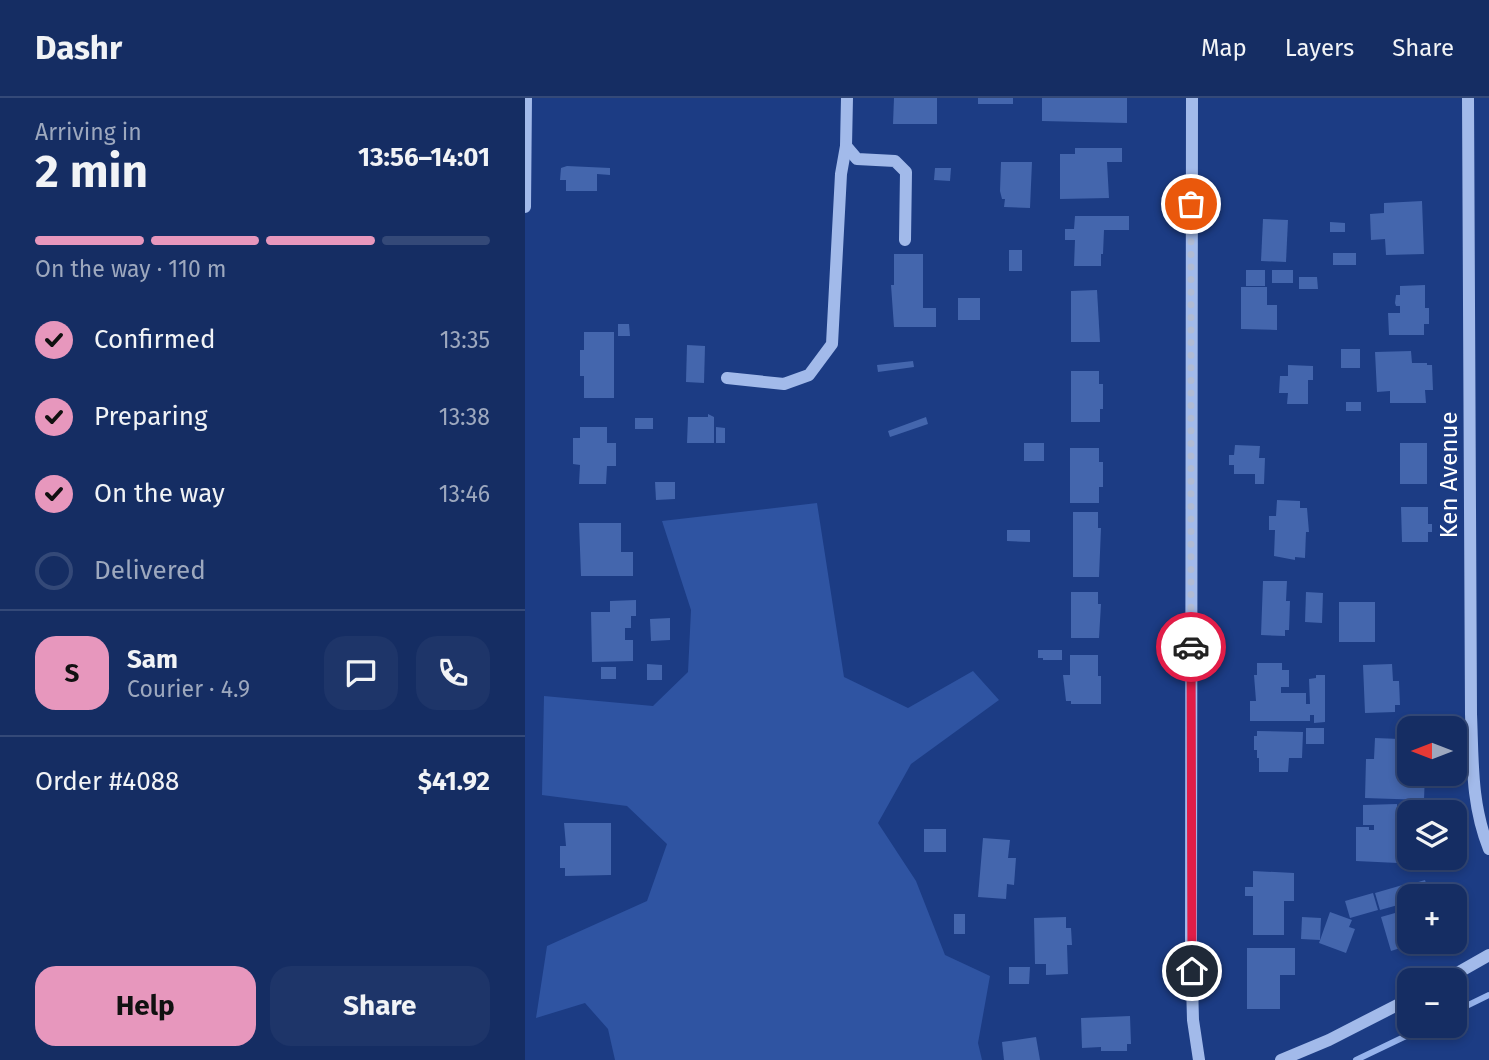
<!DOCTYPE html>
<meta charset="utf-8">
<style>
:root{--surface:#152d63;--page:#1e3569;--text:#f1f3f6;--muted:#9da8be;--line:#344978;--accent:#e797bd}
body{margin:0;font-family:"Fira Sans",sans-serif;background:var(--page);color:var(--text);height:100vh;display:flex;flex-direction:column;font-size:26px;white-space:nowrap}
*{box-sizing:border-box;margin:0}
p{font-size:23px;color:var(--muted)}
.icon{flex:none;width:38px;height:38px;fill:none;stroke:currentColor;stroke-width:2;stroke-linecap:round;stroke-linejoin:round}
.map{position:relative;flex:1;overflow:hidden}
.details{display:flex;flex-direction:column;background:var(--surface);width:525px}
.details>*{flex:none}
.needle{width:46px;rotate:270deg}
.fabs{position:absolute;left:872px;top:618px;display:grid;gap:14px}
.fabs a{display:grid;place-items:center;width:70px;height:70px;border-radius:14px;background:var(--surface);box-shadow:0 4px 10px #0003,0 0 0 2px var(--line);font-size:35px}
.pin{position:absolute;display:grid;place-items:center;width:60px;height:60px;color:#fff;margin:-30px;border:4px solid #fff;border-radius:50%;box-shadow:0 2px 7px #0007}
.courier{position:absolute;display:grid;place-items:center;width:70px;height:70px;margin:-35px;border:5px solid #e11d48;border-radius:50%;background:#fff;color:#222;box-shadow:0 2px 9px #0007}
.summary em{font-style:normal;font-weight:700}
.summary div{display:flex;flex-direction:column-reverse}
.summary{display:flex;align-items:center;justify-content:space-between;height:119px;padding:0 35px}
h1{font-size:46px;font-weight:700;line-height:52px}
.bar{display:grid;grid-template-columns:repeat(4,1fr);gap:10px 7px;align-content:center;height:84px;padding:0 35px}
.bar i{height:9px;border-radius:5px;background:var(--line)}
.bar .active{background:var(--accent)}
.bar p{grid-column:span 4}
.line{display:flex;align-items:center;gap:18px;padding:0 35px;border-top:2px solid var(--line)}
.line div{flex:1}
.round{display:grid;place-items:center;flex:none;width:74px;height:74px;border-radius:21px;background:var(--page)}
ol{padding:0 35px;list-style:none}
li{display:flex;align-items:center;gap:21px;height:77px}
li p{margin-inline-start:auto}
li .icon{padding:7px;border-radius:50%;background:var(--accent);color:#111;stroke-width:4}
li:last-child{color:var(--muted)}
li i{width:38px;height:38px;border:4px solid var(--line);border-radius:50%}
.cta{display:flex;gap:14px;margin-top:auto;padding:14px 35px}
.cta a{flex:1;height:80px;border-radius:21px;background:var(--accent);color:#111;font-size:28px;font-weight:700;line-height:80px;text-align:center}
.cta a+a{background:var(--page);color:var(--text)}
header{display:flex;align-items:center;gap:42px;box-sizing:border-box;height:98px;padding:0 35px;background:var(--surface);border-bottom:2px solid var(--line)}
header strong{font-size:33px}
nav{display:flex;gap:38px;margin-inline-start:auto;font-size:24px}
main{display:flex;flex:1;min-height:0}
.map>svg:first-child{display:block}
</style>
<header>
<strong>Dashr</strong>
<nav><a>Map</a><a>Layers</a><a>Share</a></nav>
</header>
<main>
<section class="details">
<div class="summary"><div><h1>2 min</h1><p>Arriving in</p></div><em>13:56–14:01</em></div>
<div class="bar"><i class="active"></i><i class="active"></i><i class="active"></i><i></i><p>On the way · 110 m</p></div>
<ol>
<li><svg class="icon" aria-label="check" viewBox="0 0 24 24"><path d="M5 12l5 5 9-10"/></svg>Confirmed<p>13:35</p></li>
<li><svg class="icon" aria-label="check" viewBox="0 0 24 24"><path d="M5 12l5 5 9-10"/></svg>Preparing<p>13:38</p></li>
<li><svg class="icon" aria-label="check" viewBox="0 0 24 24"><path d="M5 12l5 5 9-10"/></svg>On the way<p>13:46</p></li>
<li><i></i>Delivered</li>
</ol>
<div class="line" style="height:126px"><b class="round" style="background:var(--accent);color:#111">S</b><div><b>Sam</b><p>Courier · 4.9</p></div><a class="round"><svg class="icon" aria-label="chat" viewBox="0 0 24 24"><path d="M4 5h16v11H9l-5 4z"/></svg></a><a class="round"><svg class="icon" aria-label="phone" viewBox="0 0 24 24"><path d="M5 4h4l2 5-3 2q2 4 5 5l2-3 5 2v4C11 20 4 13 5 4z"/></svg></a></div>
<div class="line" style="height:91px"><div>Order #4088</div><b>$41.92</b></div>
<div class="cta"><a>Help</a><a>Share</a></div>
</section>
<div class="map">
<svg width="964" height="962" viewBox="0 0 964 962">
<rect width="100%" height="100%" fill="#1c3c84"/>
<polygon fill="#2f54a2" points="292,405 319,579 383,610 448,573 474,602 386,666 353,725 391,783 420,857 465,878 453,945 457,962 90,962 83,931 60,905 11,920 22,848 122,803 142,746 102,708 17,697 19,598 128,608 163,574 166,512 137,423"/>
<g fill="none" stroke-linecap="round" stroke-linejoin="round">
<g stroke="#96b3ec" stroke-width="6">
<polyline points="929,914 964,897"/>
<polyline points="831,962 902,928"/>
</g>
</g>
<g fill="#4466ad">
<polygon points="369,0 412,0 412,26 368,26"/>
<rect x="453" y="0" width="35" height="6"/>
<polygon points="517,0 602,0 602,25 517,23"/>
<polygon points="550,50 597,50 597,64 582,64 584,100 535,101 535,56 550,56"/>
<polygon points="476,64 507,64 505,110 479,109 480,101 477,101 475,93"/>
<polygon points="42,68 85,70 85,77 72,76 72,93 41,93 41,82 35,82 36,70"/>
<polygon points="410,70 426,70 425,83 409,82"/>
<polygon points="897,103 899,156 861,157 860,141 846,142 845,116 859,115 859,105"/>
<polygon points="550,118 604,118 604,132 579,132 578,156 576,156 576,168 549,168 550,142 540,142 540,131 549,131"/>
<polygon points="738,121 763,122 761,164 736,163"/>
<polygon points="805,124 820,125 820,134 805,134"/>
<rect x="484" y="152" width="13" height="21"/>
<rect x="808" y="155" width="23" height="12"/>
<polygon points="369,156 398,156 398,210 411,210 411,229 369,229 366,187 369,187"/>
<rect x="721" y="172" width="19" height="16"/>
<rect x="747" y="172" width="21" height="13"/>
<polygon points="774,179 792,179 793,191 774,191"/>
<polygon points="900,187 900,210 904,210 904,226 899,226 899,237 864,237 863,215 875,215 875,208 871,208 870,205 871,197 875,197 875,188"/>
<polygon points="716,189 742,189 742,207 752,207 752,232 716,231"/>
<polygon points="572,192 575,244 546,244 546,193"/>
<rect x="433" y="200" width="22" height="22"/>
<polygon points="93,226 104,226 105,238 93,238"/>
<polygon points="59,234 89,234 89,300 59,300 59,278 55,278 55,252 59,252"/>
<polygon points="162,247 180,248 179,285 161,284"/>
<rect x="816" y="251" width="19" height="19"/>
<polygon points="886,253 887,265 902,265 902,267 907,267 908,292 900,292 901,305 865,305 865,293 852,294 850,254"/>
<polygon points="388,263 389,269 353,274 352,267"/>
<polygon points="763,267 788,268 788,282 783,282 783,306 762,306 763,295 754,295 755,278 763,278"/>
<polygon points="546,273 574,273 574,286 578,286 578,311 575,311 575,324 546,324"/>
<rect x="821" y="304" width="15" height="9"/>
<polygon points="183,316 189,319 189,345 162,345 163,319 183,319"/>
<polygon points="401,319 403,326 365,339 363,333"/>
<rect x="110" y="320" width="18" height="11"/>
<polygon points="55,329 82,329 82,345 91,345 91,368 82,368 81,386 54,386 55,367 48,366 48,340 55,340"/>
<polygon points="191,329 200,330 200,345 191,345"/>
<rect x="499" y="345" width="20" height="18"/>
<rect x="875" y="345" width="27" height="41"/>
<polygon points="710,347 735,348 734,360 740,360 739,386 730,386 730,376 709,376 709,367 704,367 704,357 709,357"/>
<polygon points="545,350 574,350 574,364 578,364 578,389 574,389 574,405 545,405"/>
<polygon points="130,384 150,384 150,401 131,402"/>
<polygon points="752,402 775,403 775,410 782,410 784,434 781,434 780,460 770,459 770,462 749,458 750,432 744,432 744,418 751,418"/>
<polygon points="876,409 903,409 903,426 907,426 907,434 903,434 903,444 877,444"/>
<polygon points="548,414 573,414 573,430 576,430 574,479 548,479"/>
<polygon points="54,425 96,425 96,454 108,454 108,478 56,478"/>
<polygon points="482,432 505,432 505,444 482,443"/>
<polygon points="738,483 762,483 761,503 765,503 764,532 760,532 760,538 736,537"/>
<polygon points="546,494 573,494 573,506 576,506 574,540 546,540"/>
<polygon points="781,494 798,495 797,525 780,524"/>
<polygon points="111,502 111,518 106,518 106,530 100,530 100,542 108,542 108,563 67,564 66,514 85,514 85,503"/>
<rect x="814" y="504" width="36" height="40"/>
<polygon points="145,520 145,542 126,543 125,521"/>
<polygon points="513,552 537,552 537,562 518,562 518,560 513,560"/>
<polygon points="545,557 573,557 573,578 576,578 576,606 546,606 546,603 541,603 538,577 545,577"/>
<polygon points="732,565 757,565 757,572 764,572 764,589 756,589 756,595 781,595 781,606 785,606 784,581 791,580 791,577 800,577 800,624 789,625 789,617 785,617 785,623 725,623 725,603 731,603 729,577 732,577"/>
<polygon points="122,566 137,567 137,582 122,582"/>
<polygon points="867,566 868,583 874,583 875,607 870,607 870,614 840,615 838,567"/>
<rect x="76" y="569" width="15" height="12"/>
<rect x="781" y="630" width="18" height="16"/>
<polygon points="732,633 778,634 777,660 764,660 763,674 734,674 734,660 732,660 732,652 729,652 729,638 732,638"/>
<polygon points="850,640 875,641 877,676 900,676 899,702 840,700 841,661 849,661"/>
<polygon points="872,706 872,708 890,708 890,714 884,714 884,730 872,731 872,739 878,739 878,754 873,754 873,765 831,763 831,729 844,729 844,732 849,732 849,727 838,727 838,707"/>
<polygon points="39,725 86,725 86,777 40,778 40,770 35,770 35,748 41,748"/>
<rect x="399" y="731" width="22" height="23"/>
<polygon points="458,740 485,742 483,760 491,760 489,787 482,786 481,801 453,799"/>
<polygon points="728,773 769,775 769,803 759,803 759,837 728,837 728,798 720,798 720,789 728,789"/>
<polygon points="900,782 904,795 894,798 890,785"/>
<polygon points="881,786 884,795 887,795 888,798 884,798 884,804 855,812 850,795"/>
<polygon points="848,795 853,812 825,820 820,803"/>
<polygon points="884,811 884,844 894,844 866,853 856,819"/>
<polygon points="805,814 827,822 824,829 830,831 821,855 794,845"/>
<rect x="429" y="816" width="11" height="20"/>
<polygon points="541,819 541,830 546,830 547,847 542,847 543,876 521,877 521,866 510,866 509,820"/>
<polygon points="777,819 796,820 795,842 776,841"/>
<polygon points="722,850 770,850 770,877 755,877 755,911 722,911"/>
<polygon points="484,869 505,869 504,886 484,886"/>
<polygon points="605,918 606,946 602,946 602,953 576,953 576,949 557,950 556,920"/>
<polygon points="511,939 515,962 479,962 477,944"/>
</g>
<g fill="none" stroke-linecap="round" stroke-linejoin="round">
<g stroke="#a2baea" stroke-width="12">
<polyline points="322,0 321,48 332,61 370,63 381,74 380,142"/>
<polyline points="667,0 666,849 668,922 674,962"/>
<path d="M 943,0 L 946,616 C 948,664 946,706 964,751"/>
<polyline points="0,109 1,0"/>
<polyline points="202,280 259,286 284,277 307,246 316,76 321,48"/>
<polyline points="920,882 964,857"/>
<polyline points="756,962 804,942 884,901"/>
</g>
</g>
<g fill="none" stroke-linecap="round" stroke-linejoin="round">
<polyline stroke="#b0bbd4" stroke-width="7" stroke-dasharray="0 12.6" points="666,106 666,549"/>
<polyline stroke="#e11d48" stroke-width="9" points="666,549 667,873"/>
</g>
<g text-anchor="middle" stroke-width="5" stroke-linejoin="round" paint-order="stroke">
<g font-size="24" fill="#fff" stroke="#1c3c84">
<text transform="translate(924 377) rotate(-90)" y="8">Ken Avenue</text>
</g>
</g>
</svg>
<div class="fabs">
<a><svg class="needle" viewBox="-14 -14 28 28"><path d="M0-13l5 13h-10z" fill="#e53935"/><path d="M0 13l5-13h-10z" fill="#9da8be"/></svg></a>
<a><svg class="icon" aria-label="layers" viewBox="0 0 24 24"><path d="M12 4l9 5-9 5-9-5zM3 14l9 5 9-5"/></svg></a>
<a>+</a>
<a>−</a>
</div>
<div class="pin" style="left:666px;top:106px;background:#ea580c"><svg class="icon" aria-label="bag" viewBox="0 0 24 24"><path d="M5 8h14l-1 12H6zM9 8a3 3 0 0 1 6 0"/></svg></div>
<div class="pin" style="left:667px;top:873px;background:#1f2937"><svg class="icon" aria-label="home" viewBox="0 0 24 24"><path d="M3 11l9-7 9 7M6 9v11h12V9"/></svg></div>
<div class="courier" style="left:666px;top:549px"><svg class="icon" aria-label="car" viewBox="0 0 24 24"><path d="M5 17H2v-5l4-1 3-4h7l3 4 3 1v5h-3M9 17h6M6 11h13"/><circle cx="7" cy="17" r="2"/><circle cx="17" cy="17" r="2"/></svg></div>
</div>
</main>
